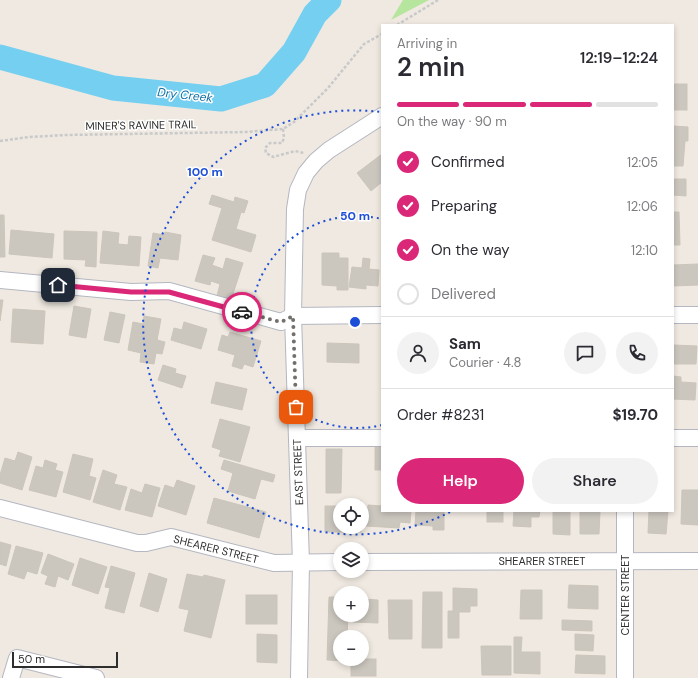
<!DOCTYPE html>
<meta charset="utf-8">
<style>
:root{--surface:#fff;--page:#f2f2f3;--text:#2b2b33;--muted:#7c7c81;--line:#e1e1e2;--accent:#db2777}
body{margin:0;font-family:"DM Sans",sans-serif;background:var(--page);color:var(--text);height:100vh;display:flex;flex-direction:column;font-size:15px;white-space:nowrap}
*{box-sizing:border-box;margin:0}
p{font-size:13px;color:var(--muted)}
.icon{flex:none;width:22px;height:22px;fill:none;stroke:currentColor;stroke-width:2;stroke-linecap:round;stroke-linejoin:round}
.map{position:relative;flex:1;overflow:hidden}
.sheet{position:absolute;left:381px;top:24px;width:293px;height:488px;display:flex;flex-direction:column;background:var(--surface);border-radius:0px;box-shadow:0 2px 6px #0003}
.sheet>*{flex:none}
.tools{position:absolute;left:333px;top:498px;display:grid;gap:8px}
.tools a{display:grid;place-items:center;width:36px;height:36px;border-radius:50%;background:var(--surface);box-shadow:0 2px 6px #0003;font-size:20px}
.scale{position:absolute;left:12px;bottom:10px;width:106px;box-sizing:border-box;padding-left:4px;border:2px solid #2e2e2e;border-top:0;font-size:11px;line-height:14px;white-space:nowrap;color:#2e2e2e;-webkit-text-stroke:3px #fff;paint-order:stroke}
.pin{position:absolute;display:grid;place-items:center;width:34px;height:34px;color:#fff;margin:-17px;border-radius:8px;box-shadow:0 2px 6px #0006}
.courier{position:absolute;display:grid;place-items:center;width:40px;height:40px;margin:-20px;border:3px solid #db2777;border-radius:50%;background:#fff;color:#222;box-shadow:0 1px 5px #0007}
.headline em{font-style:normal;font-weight:600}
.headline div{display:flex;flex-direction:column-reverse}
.headline{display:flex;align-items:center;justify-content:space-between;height:68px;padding:0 16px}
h1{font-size:26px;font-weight:600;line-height:30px}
.bar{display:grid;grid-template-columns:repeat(4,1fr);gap:6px 4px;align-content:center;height:48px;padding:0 16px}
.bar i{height:5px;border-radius:3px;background:var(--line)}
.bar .current{background:var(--accent)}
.bar p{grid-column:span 4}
.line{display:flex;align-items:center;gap:10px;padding:0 16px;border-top:1px solid var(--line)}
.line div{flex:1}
.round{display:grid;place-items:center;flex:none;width:42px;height:42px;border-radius:21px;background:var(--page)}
ol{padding:0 16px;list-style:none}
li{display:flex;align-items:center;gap:12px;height:44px}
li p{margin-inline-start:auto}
li .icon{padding:4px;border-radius:50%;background:var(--accent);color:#fff;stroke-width:4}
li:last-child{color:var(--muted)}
li i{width:22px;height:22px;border:2px solid var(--line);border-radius:50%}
.button{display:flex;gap:8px;margin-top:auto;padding:8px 16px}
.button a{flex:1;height:46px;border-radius:24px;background:var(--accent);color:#fff;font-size:16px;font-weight:600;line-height:46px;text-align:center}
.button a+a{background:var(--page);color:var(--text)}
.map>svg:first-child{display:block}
</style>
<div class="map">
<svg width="698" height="678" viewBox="0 0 698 678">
<rect width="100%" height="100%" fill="#efe9e1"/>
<polygon fill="#b6e59e" points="403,0 429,0 391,20"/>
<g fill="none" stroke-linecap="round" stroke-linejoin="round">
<polyline stroke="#75cff0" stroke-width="25" points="0,57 113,88 221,99 265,85 294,52 315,14 329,0"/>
</g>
<g fill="#cbc7bf" stroke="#cbc5ba">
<rect x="673" y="84" width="14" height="26"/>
<polygon points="673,126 688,127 688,141 685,141 683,166 673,166"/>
<polygon points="382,154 382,182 371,191 357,173"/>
<polygon points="673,179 686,179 686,196 673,195"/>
<polygon points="212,195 234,202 235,197 248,201 244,213 241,212 236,229 256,235 251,252 212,240 222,208 209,204"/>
<polygon points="673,212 679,212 680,245 673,245"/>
<polygon points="0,215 4,215 5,257 0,257"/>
<polygon points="11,230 54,234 52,258 9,254"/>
<polygon points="64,231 97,232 96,267 85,266 86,260 64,259"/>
<polygon points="103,231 119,233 118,244 128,245 129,236 141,237 139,266 100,263"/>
<polygon points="165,232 181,235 178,260 160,258 158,268 148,266 153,233 164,235"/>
<polygon points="322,253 339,253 339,258 348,258 348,290 337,290 337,286 322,285"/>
<polygon points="203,255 215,258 212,265 223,269 226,258 243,263 231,300 217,296 220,284 211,281 210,285 195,281"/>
<polygon points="363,258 370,259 369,269 379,270 378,286 366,285 366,289 349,287 352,267 362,268"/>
<polygon points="698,264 698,285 673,286 673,265"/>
<polygon points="0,300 3,300 0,321"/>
<polygon points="74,306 91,309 86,338 69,335"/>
<polygon points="13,309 45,311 43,344 11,342"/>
<polygon points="110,312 125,315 119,343 104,340"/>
<polygon points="144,316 161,319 157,340 165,342 162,354 156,353 154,364 140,362 141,353 128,350 133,322 143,324"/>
<polygon points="184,322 207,329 201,349 171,340 174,328 182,330"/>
<polygon points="230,332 261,341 253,367 244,364 242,369 232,366 235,355 218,350 222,335 228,337"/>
<polygon points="327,343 359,344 359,363 327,362"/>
<polygon points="673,345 697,346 696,364 673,364"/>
<polygon points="163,365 176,369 175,373 186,376 182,388 158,380"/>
<polygon points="673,376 681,377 681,382 696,383 695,400 673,399"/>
<polygon points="216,382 247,389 242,410 211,403"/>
<polygon points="220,419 250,427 240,462 219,456 221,450 212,447"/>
<rect x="375" y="445" width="7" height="25"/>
<polygon points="326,449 342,449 341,493 326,493"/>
<polygon points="18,452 32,457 22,490 0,483 0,475 5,458 15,461"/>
<polygon points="73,454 93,459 89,476 96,478 90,500 63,492"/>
<polygon points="45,460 57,464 55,470 63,472 56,497 29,490 36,466 43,468"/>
<polygon points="224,460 275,475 273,482 261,479 255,499 228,491 233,473 221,469"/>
<polygon points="103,470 117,475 114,484 127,487 120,510 93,502"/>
<polygon points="177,480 195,486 186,515 158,506 165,485 174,488"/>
<polygon points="145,484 160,488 152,517 125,510 131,489 142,493"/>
<polygon points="682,490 698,490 698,525 681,524"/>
<polygon points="214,498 266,512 259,538 207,523"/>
<rect x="344" y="501" width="17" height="4"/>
<polygon points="368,505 382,506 382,511 411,511 410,523 400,522 399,528 366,526"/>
<polygon points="325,506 340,506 340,527 361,527 361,532 325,532"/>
<polygon points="416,511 444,511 444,530 433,530 433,526 415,525"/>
<rect x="487" y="511" width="16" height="11"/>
<polygon points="514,511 540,511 539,517 531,517 531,527 513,526"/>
<polygon points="553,511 570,511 570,535 553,534"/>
<polygon points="580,511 600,511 599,534 580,534"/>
<polygon points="649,511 668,511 666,534 648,533"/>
<polygon points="0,542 11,545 6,566 0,564"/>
<polygon points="16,546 43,553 37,574 27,571 24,579 8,574"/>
<polygon points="48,554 74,564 68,580 58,576 55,587 45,584 48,576 41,573"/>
<polygon points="80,558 107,567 98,594 72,585"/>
<polygon points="111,566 135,573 124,613 105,608 110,588 105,587"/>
<polygon points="149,573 167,579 158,612 140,606"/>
<polygon points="187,574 203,577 204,575 225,580 211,638 184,631 189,610 179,608"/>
<polygon points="569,585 598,586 598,609 568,608"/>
<polygon points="453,588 477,589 477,606 470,606 470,612 459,612 459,638 448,638 448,611 453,611"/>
<polygon points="521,590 542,590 542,619 520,619"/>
<polygon points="423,592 442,592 442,648 422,648"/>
<rect x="246" y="595" width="31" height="29"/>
<polygon points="329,597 340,597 340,615 348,615 347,637 340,637 340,659 346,659 346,661 327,660"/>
<polygon points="362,599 378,600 378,623 353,622 353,615 362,615"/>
<polygon points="388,600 412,600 412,639 389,639"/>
<polygon points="562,620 592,621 592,631 562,630"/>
<polygon points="257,634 277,635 277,663 257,662"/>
<polygon points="575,634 594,635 593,651 575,650"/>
<polygon points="514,637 522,637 521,652 540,652 540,674 514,673"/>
<polygon points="481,646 511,646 511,675 482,675"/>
<polygon points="576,655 605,656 605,674 575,673"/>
<rect x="351" y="659" width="25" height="17"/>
</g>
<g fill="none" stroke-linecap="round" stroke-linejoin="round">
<defs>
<g id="minor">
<polyline points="0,280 131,292 169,291 281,322 293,316 382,315"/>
<polyline points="673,315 698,315"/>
<polyline points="297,438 382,438"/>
<polyline points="673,438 698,438"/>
<polyline points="0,508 137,543 146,543 171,537 274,563 340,562"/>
<polyline points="625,511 625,678"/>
<polyline points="362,562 698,561"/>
<polyline points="11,678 17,658 96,678"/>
<polyline points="299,678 301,563 293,316 295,209 298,190 306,173 316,161 329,150 382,116"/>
</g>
</defs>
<use href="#minor" stroke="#b4b7c1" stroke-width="18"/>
<g stroke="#c9c9c9" stroke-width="2.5" stroke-dasharray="3 2" stroke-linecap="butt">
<polyline points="397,25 438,0"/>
<polyline points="283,129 284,138 282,143 270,143 265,148 266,153 273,157 295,151 304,153"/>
<polyline points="0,141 29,137 66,135 246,132 283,129 294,122 328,88 364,44 382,34"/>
</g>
<use href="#minor" stroke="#fff" stroke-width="16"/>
</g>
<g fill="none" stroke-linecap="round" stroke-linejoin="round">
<polyline stroke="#726f6d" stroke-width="4" stroke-dasharray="0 7.2" points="242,312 281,322 293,316 296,407"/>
<polyline stroke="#db2777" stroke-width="5" points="58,285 131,292 169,292 242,312"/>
</g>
<g fill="none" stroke="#1d4ed8" stroke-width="2" stroke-dasharray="2 4">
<path d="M382 425A106 106 0 1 1 382 219"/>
<path d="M450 512A212 212 0 1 1 381 112"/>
</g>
<g text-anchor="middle" stroke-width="3" stroke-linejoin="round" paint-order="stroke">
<g font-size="11" fill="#2e2e2e" stroke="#fff">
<text transform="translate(141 125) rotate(-1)" y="4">MINER'S RAVINE TRAIL</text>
<text transform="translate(298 472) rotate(-92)" y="4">EAST STREET</text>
<text transform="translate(216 549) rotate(14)" y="4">SHEARER STREET</text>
<text x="542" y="565">SHEARER STREET</text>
<text transform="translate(625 595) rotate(-90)" y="4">CENTER STREET</text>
</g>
<g font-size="12" font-style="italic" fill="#0d6fa3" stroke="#fff">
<text transform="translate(185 95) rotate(6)" y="4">Dry Creek</text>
</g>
</g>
<circle cx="355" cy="322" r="6" fill="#1d4ed8" stroke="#fff" stroke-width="2"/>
<g font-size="12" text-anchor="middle" font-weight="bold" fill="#1d4ed8" stroke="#fff" stroke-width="3" stroke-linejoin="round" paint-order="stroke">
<text x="205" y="176">100 m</text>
<text x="355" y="220">50 m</text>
</g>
</svg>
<div class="tools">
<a><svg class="icon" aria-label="locate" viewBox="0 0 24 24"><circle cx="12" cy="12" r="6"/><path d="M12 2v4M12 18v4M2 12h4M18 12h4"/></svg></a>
<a><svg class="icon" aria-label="layers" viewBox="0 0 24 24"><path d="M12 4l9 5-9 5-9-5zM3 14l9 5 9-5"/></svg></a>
<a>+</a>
<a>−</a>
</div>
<div class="scale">50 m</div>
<div class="pin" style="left:296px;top:407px;background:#ea580c"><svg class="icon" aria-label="bag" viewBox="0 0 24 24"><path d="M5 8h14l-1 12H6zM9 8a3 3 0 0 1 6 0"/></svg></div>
<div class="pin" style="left:58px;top:285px;background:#1f2937"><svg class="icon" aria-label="home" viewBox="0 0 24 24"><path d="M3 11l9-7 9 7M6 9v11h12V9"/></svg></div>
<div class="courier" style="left:242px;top:312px"><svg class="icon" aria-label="car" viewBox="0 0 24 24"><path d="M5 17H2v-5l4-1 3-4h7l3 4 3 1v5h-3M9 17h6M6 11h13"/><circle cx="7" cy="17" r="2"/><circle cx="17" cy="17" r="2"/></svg></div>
<section class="sheet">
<div class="headline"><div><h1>2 min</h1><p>Arriving in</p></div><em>12:19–12:24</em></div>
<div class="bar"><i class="current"></i><i class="current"></i><i class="current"></i><i></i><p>On the way · 90 m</p></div>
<ol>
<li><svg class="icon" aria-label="check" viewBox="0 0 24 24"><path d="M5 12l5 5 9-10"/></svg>Confirmed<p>12:05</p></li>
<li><svg class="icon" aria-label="check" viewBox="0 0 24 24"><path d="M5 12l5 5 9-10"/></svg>Preparing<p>12:06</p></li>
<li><svg class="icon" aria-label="check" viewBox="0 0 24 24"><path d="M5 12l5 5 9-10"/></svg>On the way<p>12:10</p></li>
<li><i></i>Delivered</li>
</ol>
<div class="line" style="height:72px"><a class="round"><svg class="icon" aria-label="person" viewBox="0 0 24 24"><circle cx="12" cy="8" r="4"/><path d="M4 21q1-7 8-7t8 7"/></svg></a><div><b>Sam</b><p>Courier · 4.8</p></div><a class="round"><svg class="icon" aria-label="chat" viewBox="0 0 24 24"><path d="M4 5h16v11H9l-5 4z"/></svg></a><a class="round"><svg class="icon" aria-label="phone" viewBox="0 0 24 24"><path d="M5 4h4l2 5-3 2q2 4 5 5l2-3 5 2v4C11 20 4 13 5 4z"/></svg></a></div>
<div class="line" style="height:52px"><div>Order #8231</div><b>$19.70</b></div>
<div class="button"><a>Help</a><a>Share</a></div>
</section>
</div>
